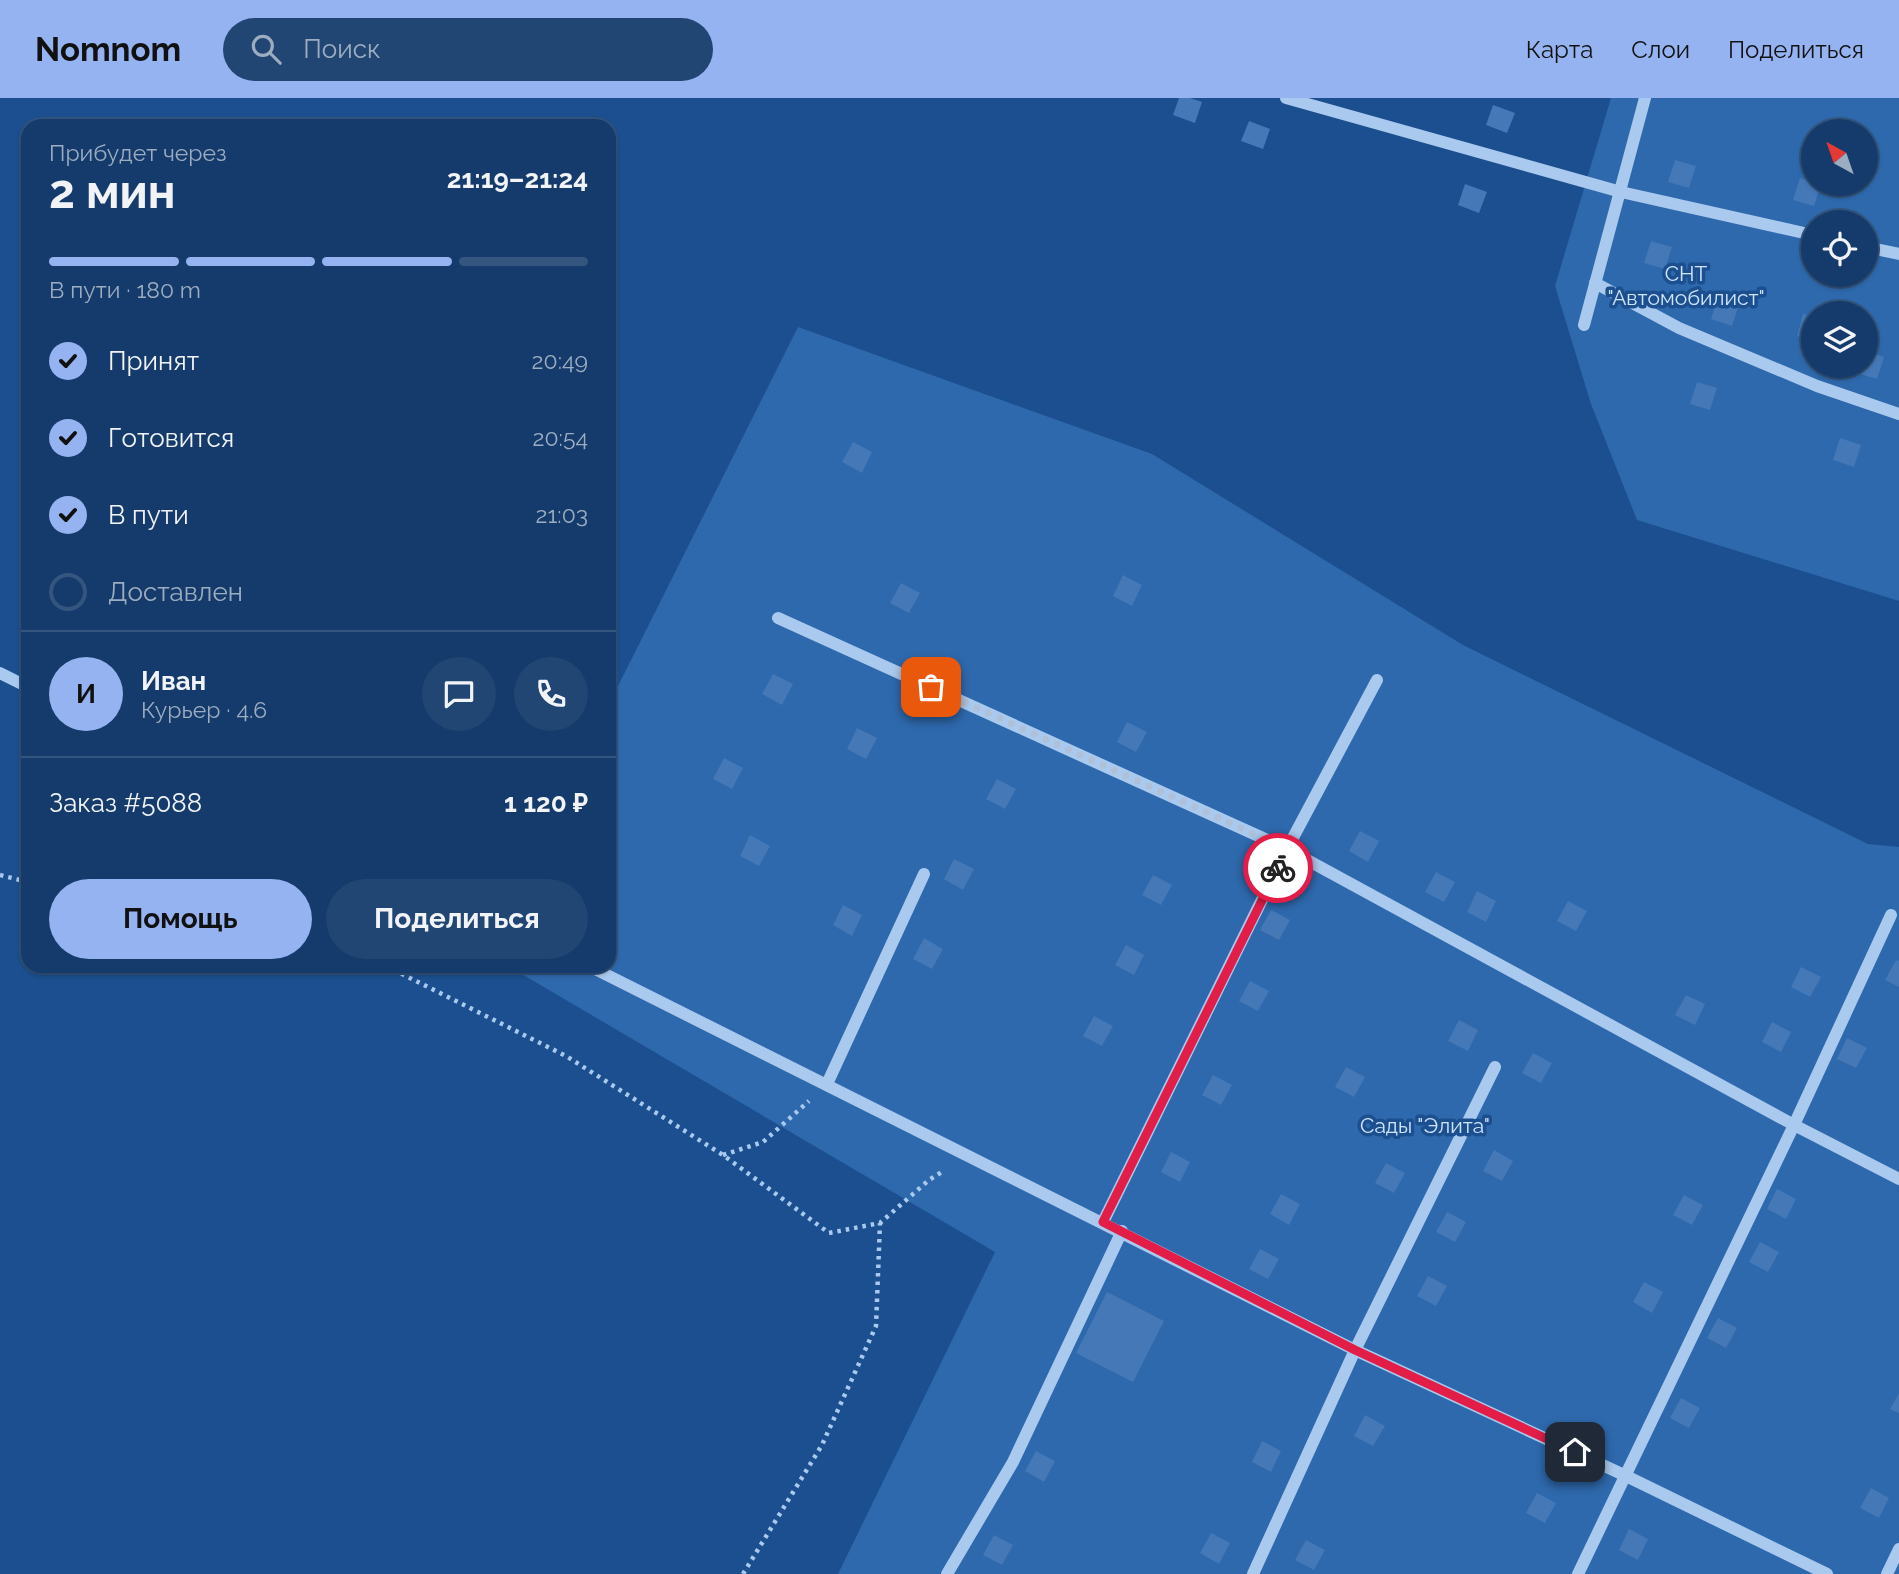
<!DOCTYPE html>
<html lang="ru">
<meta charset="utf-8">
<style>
:root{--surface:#143b6b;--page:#214673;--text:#f1f3f6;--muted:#9dadc1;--line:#33557e;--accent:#95b2f1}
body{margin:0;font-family:Raleway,sans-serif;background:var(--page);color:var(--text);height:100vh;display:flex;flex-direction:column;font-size:26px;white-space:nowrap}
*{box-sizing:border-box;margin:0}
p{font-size:23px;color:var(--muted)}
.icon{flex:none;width:38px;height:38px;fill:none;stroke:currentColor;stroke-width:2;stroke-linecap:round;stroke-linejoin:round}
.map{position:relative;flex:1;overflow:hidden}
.sheet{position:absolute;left:21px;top:21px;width:595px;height:854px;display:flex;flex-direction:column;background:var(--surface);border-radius:21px;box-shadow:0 2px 5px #0004,0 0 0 2px var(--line)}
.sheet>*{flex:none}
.needle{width:46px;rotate:320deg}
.tools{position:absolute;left:1801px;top:21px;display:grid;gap:14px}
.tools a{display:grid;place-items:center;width:77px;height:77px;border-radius:50%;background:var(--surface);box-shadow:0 2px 5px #0004,0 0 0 2px var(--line);font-size:35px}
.pin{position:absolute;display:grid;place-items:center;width:60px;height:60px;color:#fff;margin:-30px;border-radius:14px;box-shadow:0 4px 10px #0006}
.courier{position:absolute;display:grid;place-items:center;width:70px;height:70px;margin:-35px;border:5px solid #e11d48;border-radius:50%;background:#fff;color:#222;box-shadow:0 2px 9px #0007}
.headline em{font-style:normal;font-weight:700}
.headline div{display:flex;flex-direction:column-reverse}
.headline{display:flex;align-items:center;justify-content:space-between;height:119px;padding:0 28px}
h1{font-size:46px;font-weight:700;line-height:52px}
.bar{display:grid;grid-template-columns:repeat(4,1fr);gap:10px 7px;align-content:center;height:84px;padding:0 28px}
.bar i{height:9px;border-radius:5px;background:var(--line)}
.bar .current{background:var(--accent)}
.bar p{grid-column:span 4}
.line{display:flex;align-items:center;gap:18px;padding:0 28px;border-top:2px solid var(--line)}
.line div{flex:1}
.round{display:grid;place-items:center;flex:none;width:74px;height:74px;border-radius:37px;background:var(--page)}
ol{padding:0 28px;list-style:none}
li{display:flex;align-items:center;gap:21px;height:77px}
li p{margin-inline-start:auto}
li .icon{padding:7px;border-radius:50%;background:var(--accent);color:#111;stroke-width:4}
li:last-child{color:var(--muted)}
li i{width:38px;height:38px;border:4px solid var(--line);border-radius:50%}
.button{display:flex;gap:14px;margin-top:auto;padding:14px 28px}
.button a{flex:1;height:80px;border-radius:42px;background:var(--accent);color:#111;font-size:28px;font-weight:700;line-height:80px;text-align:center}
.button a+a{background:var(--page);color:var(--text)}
header{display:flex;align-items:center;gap:42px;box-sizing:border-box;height:98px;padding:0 35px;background:var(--accent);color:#111}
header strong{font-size:33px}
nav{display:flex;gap:38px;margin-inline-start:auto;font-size:24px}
.search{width:490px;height:63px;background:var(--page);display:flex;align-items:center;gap:18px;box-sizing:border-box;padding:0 24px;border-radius:38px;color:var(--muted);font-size:26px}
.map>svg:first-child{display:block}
</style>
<header>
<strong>Nomnom</strong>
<div class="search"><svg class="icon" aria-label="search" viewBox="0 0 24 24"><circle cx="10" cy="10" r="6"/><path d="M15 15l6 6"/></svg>Поиск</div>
<nav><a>Карта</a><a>Слои</a><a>Поделиться</a></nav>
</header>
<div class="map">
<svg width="1899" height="1476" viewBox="0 0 1899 1476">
<rect width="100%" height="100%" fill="#1b4f8f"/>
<g fill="#2e69ad" fill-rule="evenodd">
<path d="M 1611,0 L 1899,0 L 1899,503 L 1637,422 L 1591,306 L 1555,188 ZM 1813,33 L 1866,33 L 1866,86 L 1813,86 ZM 1813,124 L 1866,124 L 1866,177 L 1813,177 ZM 1813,215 L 1866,215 L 1866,268 L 1813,268 Z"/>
<polygon points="798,229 1152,356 1463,547 1868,746 1899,749 1899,1476 838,1476 995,1154 508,868 609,868 609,606"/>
</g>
<g fill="#4478b7">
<polygon points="1179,0 1190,0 1202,4 1195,25 1173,17"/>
<polygon points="1493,7 1515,15 1507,35 1486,27"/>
<polygon points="1249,23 1270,31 1263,51 1241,43"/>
<polygon points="1675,62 1696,68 1689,90 1668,84"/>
<polygon points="1800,80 1813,84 1813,86 1821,86 1814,108 1793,102"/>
<polygon points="1465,86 1487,94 1479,115 1458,107"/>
<polygon points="1651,143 1672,149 1665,171 1644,165"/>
<polygon points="1718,199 1739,206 1732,228 1711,221"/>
<polygon points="1803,216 1813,219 1813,243 1797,238"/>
<polygon points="1866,253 1884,259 1877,281 1857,275 1859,268 1866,268"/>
<polygon points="1697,284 1717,290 1710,312 1690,306"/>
<polygon points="1840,340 1861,347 1854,369 1833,362"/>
<polygon points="853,344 872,354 862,375 842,364"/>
<polygon points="1123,477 1142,487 1132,508 1113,498"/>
<polygon points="901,485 920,495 909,515 890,505"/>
<polygon points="773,576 793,586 782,607 762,596"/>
<polygon points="1127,624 1147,634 1136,654 1117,644"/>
<polygon points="857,630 877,640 866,661 847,651"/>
<polygon points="724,660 743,670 732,691 713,681"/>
<polygon points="997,681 1016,691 1005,711 986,701"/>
<polygon points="1360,733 1379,743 1368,764 1349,753"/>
<polygon points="750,737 770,748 759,768 740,758"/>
<polygon points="954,761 974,771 963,792 944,781"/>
<polygon points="1436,774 1455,784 1444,804 1425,794"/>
<polygon points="1153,777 1172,787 1161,807 1142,797"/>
<polygon points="1477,793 1496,803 1486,824 1467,814"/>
<polygon points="1568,803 1587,813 1576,833 1557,823"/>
<polygon points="843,807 862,817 852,838 833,827"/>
<polygon points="1271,812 1290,822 1279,842 1260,832"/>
<polygon points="924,840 943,851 932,871 913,861"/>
<polygon points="1126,847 1144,857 1134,877 1115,867"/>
<polygon points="1896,862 1899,863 1899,889 1885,882"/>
<polygon points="1801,869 1821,879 1810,899 1791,889"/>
<polygon points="1250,883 1269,893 1258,913 1239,903"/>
<polygon points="1686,897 1705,906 1695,927 1675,917"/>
<polygon points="1094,918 1113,928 1102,948 1083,938"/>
<polygon points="1459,922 1478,932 1468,953 1448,943"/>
<polygon points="1772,924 1791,934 1781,954 1762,944"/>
<polygon points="1847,940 1867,950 1856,970 1837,961"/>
<polygon points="1533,955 1552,965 1541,985 1522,975"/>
<polygon points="1346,969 1365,979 1354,999 1335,989"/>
<polygon points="1213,977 1232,987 1221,1007 1202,997"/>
<polygon points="1494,1052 1513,1063 1502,1083 1483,1073"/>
<polygon points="1171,1054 1190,1064 1180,1084 1161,1074"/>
<polygon points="1386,1065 1405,1075 1394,1095 1375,1085"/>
<polygon points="1777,1091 1796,1101 1786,1121 1767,1111"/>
<polygon points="1281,1096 1300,1106 1289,1127 1270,1116"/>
<polygon points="1684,1097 1703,1107 1692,1127 1673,1117"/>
<polygon points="1447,1114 1466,1124 1455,1144 1436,1134"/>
<polygon points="1760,1144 1779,1154 1768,1174 1749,1164"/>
<polygon points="1260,1151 1279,1161 1268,1181 1249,1171"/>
<polygon points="1428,1178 1447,1188 1436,1208 1417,1198"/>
<polygon points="1644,1184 1663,1194 1652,1215 1633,1204"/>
<polygon points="1107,1194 1164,1223 1133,1284 1076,1255"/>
<polygon points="1718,1220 1737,1230 1726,1250 1707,1240"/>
<polygon points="1899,1295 1899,1315 1890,1311"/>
<polygon points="1681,1300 1700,1310 1689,1330 1670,1320"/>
<polygon points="1365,1317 1385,1328 1373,1348 1354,1338"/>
<polygon points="1262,1343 1281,1353 1271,1374 1252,1364"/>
<polygon points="1036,1353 1055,1363 1044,1384 1025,1373"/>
<polygon points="1871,1390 1889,1400 1879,1420 1860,1410"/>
<polygon points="1537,1395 1556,1405 1545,1425 1526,1415"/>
<polygon points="1629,1431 1648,1441 1638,1462 1619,1452"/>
<polygon points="1211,1435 1230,1445 1219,1466 1200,1455"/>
<polygon points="994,1437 1013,1447 1002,1467 983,1457"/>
<polygon points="1306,1442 1325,1452 1314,1472 1295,1462"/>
</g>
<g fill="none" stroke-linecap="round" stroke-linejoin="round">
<g stroke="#a9c9ee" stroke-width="4.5" stroke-dasharray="3.5 5" stroke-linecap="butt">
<polyline points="0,777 28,784"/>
<polyline points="386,868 566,958 723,1057 829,1135 880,1125 929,1082 945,1072"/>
<polyline points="723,1057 763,1044 809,1003"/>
<polyline points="743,1476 822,1347 876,1228 880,1125"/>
</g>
<g stroke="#a9c9ee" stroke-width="12">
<polyline points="1286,0 1621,94 1813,137"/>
<polyline points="1866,149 1899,156"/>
<polyline points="1595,185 1679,230 1817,288 1899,316"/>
<polyline points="1584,227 1645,0"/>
<polyline points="778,520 1287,751 1794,1027 1899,1081"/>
<polyline points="0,575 28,589"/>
<polyline points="589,868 1355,1252 1624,1377 1827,1476"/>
<polyline points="827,986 924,776"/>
<polyline points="1103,1124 1287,751 1377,582"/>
<polyline points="947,1476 1013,1364 1122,1133"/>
<polyline points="1253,1476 1355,1252 1495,969"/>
<polyline points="1578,1476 1794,1027 1891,817"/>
<polyline points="1887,1476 1899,1451"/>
</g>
</g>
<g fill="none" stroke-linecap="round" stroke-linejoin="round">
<polyline stroke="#afc1d8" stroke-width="7" stroke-dasharray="0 12.6" points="931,589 1287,751 1278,770"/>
<polyline stroke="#e11d48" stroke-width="9" points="1278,770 1103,1124 1355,1252 1575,1354"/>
</g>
<g text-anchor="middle" stroke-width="7" stroke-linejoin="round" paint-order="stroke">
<g font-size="21" fill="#cfe3fa" stroke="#1b4f8f">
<text x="1686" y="183">СНТ<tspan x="1686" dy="24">"Автомобилист"</tspan></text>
<text x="1425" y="1035">Сады "Элита"</text>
</g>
</g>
</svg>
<div class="tools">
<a><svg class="needle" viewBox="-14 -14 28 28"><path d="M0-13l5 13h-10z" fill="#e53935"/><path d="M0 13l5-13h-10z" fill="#9dadc1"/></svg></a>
<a><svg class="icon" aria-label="locate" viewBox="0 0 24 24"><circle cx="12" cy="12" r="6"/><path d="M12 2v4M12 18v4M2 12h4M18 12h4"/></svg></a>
<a><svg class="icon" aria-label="layers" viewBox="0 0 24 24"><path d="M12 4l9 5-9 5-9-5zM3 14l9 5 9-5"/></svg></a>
</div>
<div class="pin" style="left:931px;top:589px;background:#ea580c"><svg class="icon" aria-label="bag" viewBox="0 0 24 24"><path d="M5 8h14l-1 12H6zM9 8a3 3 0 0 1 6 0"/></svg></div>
<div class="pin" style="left:1575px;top:1354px;background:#1f2937"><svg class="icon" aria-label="home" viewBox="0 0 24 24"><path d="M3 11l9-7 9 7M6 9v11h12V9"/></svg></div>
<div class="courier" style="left:1278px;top:770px"><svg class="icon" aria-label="bike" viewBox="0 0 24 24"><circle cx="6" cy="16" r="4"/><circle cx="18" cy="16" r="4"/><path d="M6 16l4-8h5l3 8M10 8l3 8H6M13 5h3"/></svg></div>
<section class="sheet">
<div class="headline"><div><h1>2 мин</h1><p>Прибудет через</p></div><em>21:19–21:24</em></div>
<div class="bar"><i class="current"></i><i class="current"></i><i class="current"></i><i></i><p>В пути · 180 m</p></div>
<ol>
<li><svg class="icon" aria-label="check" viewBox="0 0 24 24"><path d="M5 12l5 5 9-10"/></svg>Принят<p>20:49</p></li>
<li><svg class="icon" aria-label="check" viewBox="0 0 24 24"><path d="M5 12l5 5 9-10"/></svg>Готовится<p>20:54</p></li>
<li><svg class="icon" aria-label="check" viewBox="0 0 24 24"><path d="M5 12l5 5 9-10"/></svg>В пути<p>21:03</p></li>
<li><i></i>Доставлен</li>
</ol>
<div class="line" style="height:126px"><b class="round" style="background:var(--accent);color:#111">И</b><div><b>Иван</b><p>Курьер · 4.6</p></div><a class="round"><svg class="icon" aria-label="chat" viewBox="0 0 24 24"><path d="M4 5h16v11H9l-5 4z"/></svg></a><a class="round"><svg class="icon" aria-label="phone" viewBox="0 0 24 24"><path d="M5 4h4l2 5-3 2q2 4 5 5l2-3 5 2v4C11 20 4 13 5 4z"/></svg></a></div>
<div class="line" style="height:91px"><div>Заказ #5088</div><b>1 120 ₽</b></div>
<div class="button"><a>Помощь</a><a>Поделиться</a></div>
</section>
</div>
